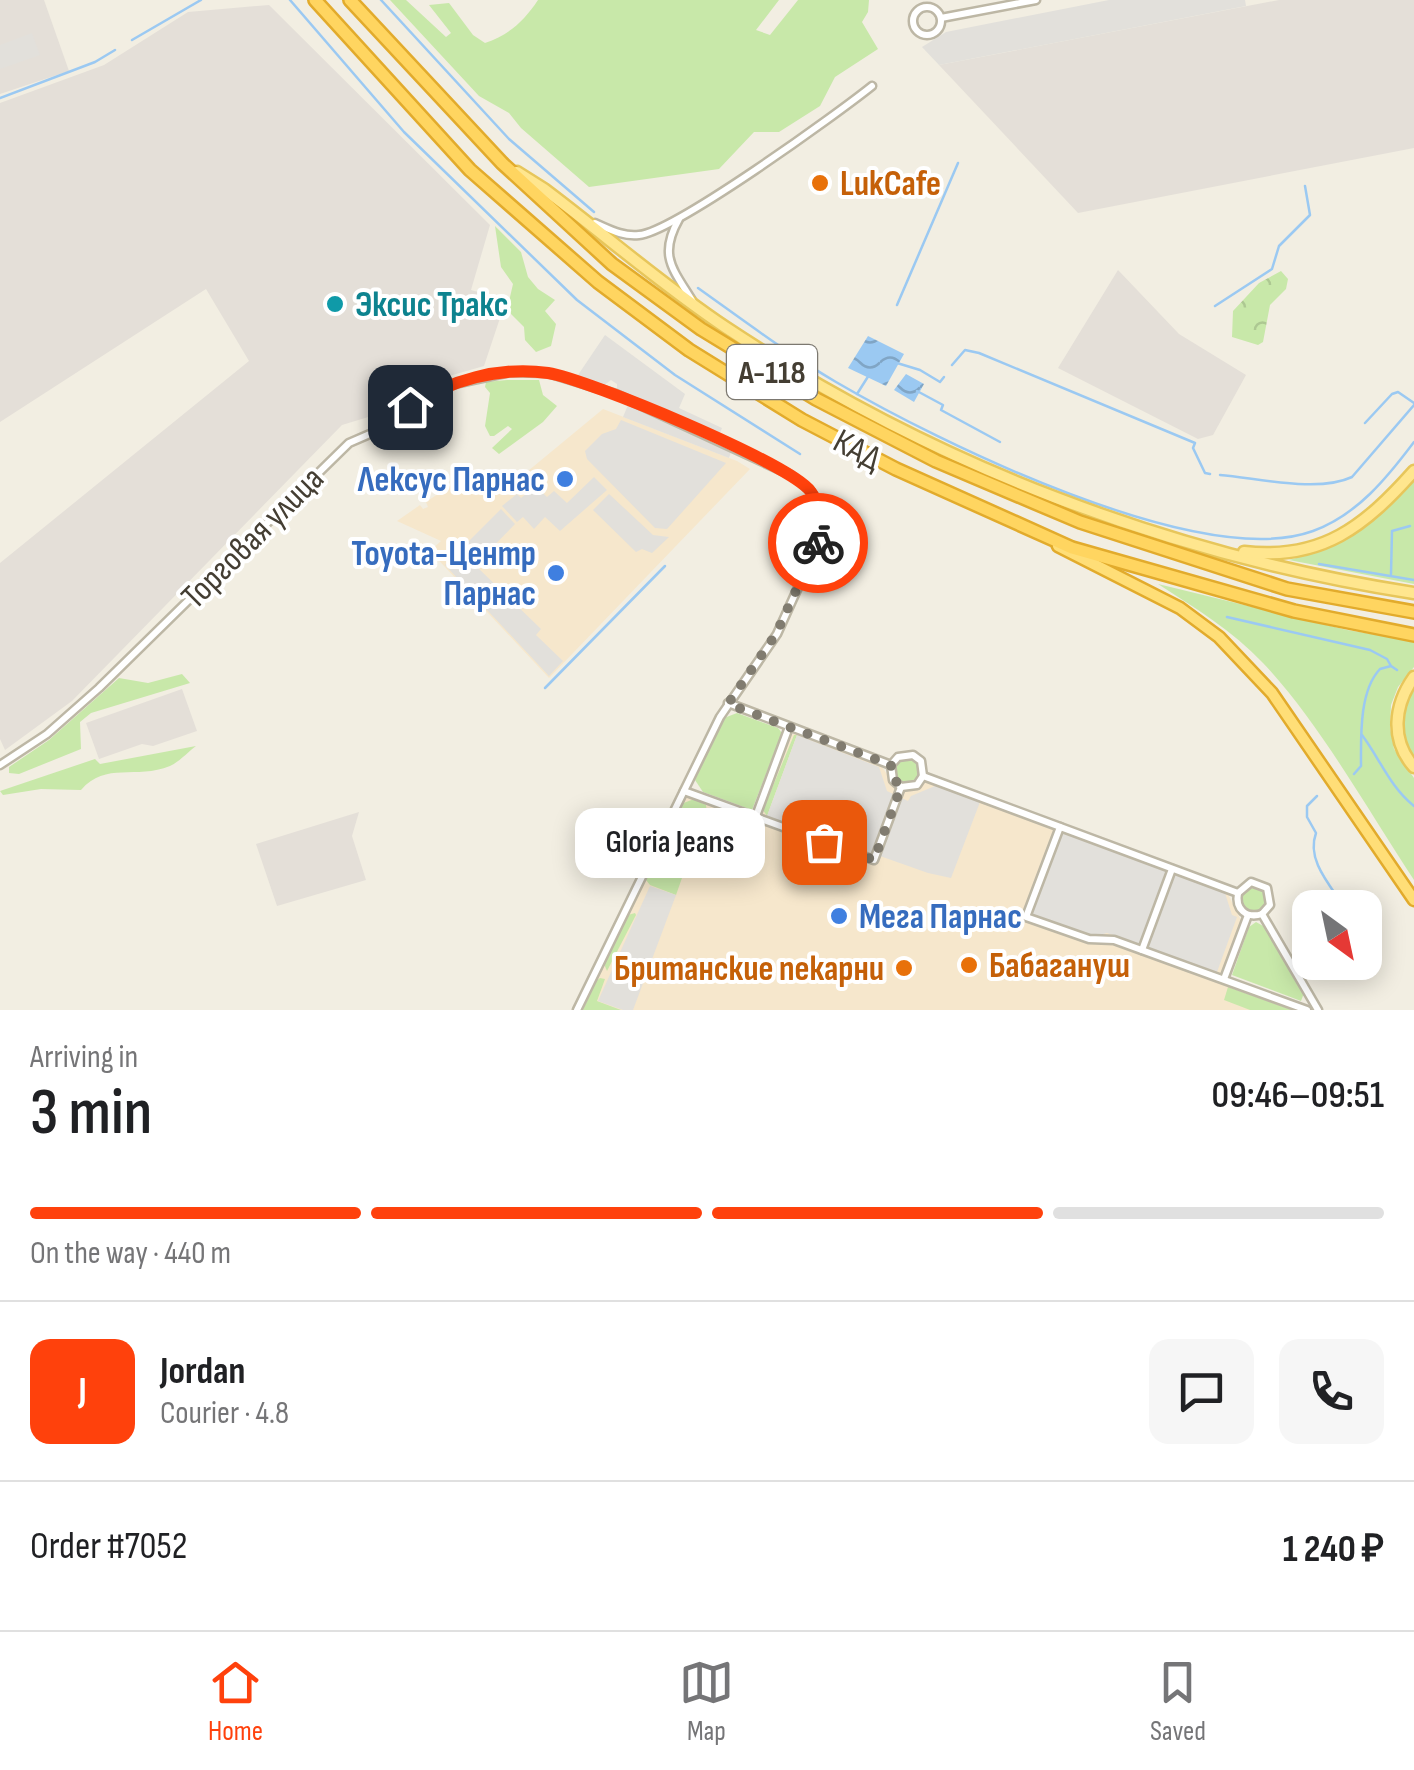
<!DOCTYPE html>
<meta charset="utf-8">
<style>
:root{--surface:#fff;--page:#f6f6f6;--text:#202124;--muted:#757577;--line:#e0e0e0;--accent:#ff410c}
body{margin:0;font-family:"Sofia Sans Condensed",sans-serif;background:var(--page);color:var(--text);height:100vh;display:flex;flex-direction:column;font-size:38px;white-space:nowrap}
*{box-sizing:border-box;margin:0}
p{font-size:32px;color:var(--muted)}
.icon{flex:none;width:55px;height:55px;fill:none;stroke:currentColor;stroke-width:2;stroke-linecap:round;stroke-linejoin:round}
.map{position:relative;height:1010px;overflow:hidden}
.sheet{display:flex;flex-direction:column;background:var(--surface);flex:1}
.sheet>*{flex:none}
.needle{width:65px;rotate:147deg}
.tools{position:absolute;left:1292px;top:890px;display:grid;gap:20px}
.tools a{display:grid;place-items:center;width:90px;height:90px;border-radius:20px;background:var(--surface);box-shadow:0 5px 25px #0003;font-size:50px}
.pin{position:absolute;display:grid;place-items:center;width:85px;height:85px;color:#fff;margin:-42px;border-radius:20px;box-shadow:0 5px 15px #0006}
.courier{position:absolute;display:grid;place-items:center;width:100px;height:100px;margin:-50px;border:8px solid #ff410c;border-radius:50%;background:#fff;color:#222;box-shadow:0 2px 12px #0007}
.bubble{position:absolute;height:70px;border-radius:20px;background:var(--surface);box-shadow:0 5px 25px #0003;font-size:32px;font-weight:600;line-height:70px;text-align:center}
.summary em{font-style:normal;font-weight:600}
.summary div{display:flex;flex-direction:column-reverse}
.summary{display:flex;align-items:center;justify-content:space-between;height:170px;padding:0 30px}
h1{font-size:65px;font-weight:600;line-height:75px}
.bar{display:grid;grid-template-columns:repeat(4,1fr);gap:15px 10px;align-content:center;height:120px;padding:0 30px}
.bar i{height:12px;border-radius:8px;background:var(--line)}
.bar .current{background:var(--accent)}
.bar p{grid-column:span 4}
.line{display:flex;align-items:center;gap:25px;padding:0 30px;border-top:2px solid var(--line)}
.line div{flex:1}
.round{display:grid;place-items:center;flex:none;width:105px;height:105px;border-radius:20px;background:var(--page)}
.dock{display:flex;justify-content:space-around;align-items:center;height:140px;border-top:2px solid var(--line);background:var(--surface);font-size:28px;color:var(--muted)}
.dock a{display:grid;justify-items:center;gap:5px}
.dock .current{color:var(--accent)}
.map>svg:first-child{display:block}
</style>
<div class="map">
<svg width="1414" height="1010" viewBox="0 0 1414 1010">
<defs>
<pattern id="forest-crowns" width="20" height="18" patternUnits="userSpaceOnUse" patternTransform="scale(2.5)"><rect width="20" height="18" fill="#c8e8a9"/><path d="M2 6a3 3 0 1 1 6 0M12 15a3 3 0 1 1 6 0" fill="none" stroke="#adc892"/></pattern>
<pattern id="water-waves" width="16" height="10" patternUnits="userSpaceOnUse" patternTransform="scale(2.5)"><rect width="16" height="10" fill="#9bc9f2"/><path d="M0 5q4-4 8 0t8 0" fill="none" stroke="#80a5c5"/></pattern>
</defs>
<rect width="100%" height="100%" fill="#f2eee2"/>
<g fill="#f6e7cc">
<polygon points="603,409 737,461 750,469 549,678 430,551 441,541 397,521 420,505 423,509 428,507 426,502 475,469 498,485 500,494"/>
<polygon points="795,733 881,765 895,787 912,791 926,781 1227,892 1240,918 1247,924 1226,985 1296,1010 580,1010 687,789 759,815 788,737"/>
</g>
<g fill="#e4dfd8">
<polygon points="0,0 44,0 69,71 0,94"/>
<polygon points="1279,0 1414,0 1414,148 1078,213 939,65"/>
<polygon points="269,5 490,225 471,290 506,300 484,366 435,380 398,400 398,408 342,425 72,701 5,750 0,739 0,563 249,361 206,289 0,422 0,103 104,65 188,12"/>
<polygon points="1118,270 1179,334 1246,375 1213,435 1198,439 1058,368"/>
<polygon points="182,689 197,731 153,746 142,744 99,759 86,723"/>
<polygon points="359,812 352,836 366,880 277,906 256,844"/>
</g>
<g fill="#c8e8a9">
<path d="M 390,0 L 406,0 L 446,37 L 451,33 L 429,5 L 449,3 L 473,35 L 485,43 C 509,35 524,21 538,0 L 779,0 L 756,30 L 770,35 L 798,0 L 869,0 L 868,12 L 862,22 L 878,49 L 835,77 L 820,106 L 779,132 L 754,132 L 719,169 L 589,187 L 521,128 L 509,113 L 479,96 Z"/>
<polygon points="495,226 521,252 528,277 538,289 555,300 545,311 556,324 551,346 536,352 525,340 524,327 507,310 513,284 501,267"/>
<polygon points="507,380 539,380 543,395 557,406 543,422 499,454 492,448 512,429 508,426 494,436 490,436 485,426 490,393 485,387 486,382"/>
<path d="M 1414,481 L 1414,584 L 1289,560 C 1342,547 1378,519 1414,481 Z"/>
<path d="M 1158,584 L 1347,630 L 1414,641 L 1414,667 L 1398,687 L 1391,705 L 1390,727 L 1394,749 L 1414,778 L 1414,880 C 1369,812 1319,722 1263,663 C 1233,631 1195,608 1158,584 Z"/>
<polygon points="182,674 190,683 91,713 80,722 81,749 19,774 9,773 9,767 49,740 119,678 148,683"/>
<path d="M 1414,687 L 1414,761 C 1400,735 1397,713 1414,687 Z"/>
<polygon points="737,713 778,728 782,733 752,810 703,792 695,780 724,718"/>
<polygon points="794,735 797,735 767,816 763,810"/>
<path d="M 196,746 C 188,752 179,762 170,766 C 136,780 106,761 81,790 L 41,789 L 3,795 L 0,791 L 95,759 L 100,764 Z"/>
<circle cx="907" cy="771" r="12"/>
<polygon points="694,799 706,805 707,813 695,845 688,848 670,841 666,833 681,804"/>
<polygon points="667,847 689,858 676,895 650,885 646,880 659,850"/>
<circle cx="1254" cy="900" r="12"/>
<polygon points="635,913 636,915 607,971 604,964 628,915"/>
<polygon points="1256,922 1265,927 1304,993 1301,1001 1232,975 1249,927"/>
<polygon points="600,978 605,979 597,1001 621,1010 583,1010 596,981"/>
<polygon points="1228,987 1292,1010 1250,1010 1224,1000"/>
</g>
<polygon fill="url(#forest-crowns)" points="1281,271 1288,279 1286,289 1270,305 1263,342 1258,345 1232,337 1233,311 1259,283"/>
<g fill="#e2e0db">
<polygon points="1109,0 1245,0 1246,6 939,65 922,47 946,32"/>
<polygon points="32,33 40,55 0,69 0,45"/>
<polygon points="605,335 685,394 679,408 722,428 719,435 617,392 617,384 611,380 603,386 578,375"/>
<polygon points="628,405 732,449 729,458 623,417"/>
<polygon points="621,420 726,463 667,529 655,528 587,459 585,451 602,434 616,429"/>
<polygon points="594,477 607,490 560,531 545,517 534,529 523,517 517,522 502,506 517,494 521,498 536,486 547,497 554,491 567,503"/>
<polygon points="609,494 653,535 669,537 652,553 642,549 636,552 593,510"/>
<polygon points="501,509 515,524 475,565 541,629 536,635 563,661 549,676 445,565"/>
<polygon points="797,735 879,767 887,791 908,801 911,796 935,786 980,802 951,878 928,873 767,816"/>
<polygon points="1062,833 1225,893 1232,915 1237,917 1217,972 1107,933 1093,937 1032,914"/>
<polygon points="650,886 676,895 633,1010 623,1010 598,1001"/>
</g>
<g fill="url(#water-waves)">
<polygon points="868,336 904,354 886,386 848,368"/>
<polygon points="906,374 924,384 914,402 894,390"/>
</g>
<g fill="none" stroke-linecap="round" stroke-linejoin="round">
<g stroke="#9bc9f2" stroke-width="2.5">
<polyline points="290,0 404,132 577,300 675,375 800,454"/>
<polyline points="381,0 509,139 594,212"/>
<polyline points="132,40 201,0"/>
<polyline points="0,98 95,62 115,50"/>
<path d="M 698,288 C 743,320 788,354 836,382 C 937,441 1200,572 1313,531 C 1357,515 1387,478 1414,442"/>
<polyline points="897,305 958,163"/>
<polyline points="1215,306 1272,269 1279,246 1310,215 1305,186"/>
<polyline points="897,363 920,370 940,382 944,377"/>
<polyline points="952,365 965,350 979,353 1195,443 1193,448 1205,473 1210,474"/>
<polyline points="917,391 943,405 941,410 1000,442"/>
<polyline points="857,394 869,375"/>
<polyline points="1365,423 1392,394 1398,392 1414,403"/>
<path d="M 1220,475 C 1258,478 1318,493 1352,477 L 1414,405"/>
<polyline points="1319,564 1414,580"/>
<polyline points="1391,574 1392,531 1410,526"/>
<polyline points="1227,617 1370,650 1387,659 1391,666"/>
<polyline points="545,688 665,566"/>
<path d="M 1362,735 C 1380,759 1390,787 1414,806"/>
<path d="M 1354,774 L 1361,766 C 1361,737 1359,691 1380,669 L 1391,666 L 1397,670"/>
<path d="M 1317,796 L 1307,806 L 1307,817 L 1316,833 C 1306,860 1330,885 1345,908"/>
<polyline points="1365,938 1379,959"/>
</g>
<defs>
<g id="minor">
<circle cx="927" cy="21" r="14"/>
<polyline points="941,18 1036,0"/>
<path d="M 679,219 C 658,256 673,269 693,302"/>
<path d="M 595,223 C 609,229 623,237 639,235 C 674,232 837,114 872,86"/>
<polyline points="728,703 891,765"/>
<polyline points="0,765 47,734 99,688 349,443 379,430 426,396 454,384 511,372 548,373 616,394 791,475 810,490 816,500 822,527 820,539 777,634 720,717 577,1010"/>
<polyline points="891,765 898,757 913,755 921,761 923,776"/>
<polyline points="891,765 893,780 901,787"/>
<polyline points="923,776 1238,893"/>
<polyline points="901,787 917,785 923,776"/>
<polyline points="684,791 874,860 901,787"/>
<polyline points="756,816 789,727"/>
<polyline points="1060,827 1026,917 1089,939 1114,940 1307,1010"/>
<polyline points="1238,893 1251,882 1267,888 1270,905 1262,914"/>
<path d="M 1238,893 C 1235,909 1246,919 1262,914"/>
<polyline points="1262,914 1318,1010"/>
<polyline points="1142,950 1172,869"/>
<polyline points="1224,979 1248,915"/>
</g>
<g id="primary">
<path d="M 517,172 L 544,189 C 604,234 662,285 725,327 C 933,465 1168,555 1414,593"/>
<path d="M 1244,552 C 1322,561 1365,526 1414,471"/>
<path d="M 1414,677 C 1394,705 1390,740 1414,767"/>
</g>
<polyline id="trunk" points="1058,546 1180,608 1219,637 1272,693 1414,900"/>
<g id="motorway">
<polyline points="315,0 470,170 598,282 689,350 802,420 896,469 1072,548 1294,611 1414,635"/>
<polyline points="350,0 502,163 612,264 701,329 816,399 936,461 1080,522 1287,589 1414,612"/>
</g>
</defs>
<use href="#minor" stroke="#bdb7a5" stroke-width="11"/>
<use href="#primary" stroke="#e7c65b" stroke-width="15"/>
<use href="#trunk" stroke="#e2ab2c" stroke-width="15"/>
<use href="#motorway" stroke="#e2ab2c" stroke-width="16"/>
<use href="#minor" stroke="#fff" stroke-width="6"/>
<use href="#primary" stroke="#ffe68e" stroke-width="10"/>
<use href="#trunk" stroke="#ffde77" stroke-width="10"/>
<use href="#motorway" stroke="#ffd560" stroke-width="11"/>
</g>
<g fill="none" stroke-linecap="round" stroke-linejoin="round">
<polyline stroke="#817c70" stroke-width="10" stroke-dasharray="0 18" points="818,543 776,634 728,704 891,765 891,776 901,787 874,860 824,842"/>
<path stroke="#ff410c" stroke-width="12" d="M 410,407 C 448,380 501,366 548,373 C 587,379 792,464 811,492 C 822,507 823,527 818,543"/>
</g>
<g fill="#e8710a" stroke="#fff" stroke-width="4">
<circle cx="820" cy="183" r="10"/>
<circle cx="969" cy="965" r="10"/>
<circle cx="904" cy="968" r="10"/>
</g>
<circle fill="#0f9aa8" stroke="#fff" stroke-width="4" cx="335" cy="304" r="10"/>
<g fill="#3f7fe0" stroke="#fff" stroke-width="4">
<circle cx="565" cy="479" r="10"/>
<circle cx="556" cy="573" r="10"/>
<circle cx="839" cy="916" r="10"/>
</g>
<g text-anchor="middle" stroke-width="8" stroke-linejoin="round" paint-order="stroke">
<rect fill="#fff" stroke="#7c7870" stroke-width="2.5" x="727" y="345" width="90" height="54" rx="8"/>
<g font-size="32" font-weight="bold" fill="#443e33">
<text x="772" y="383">А-118</text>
</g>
<g font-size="35" font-weight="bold" fill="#c56008" stroke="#fff" text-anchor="start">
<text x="840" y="195">LukCafe</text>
<text x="989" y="977">Бабагануш</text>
<text x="884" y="980" text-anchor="end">Британские пекарни</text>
</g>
<g font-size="35" font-weight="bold" fill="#0d838f" stroke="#fff" text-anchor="start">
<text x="355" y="316">Эксис Тракс</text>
</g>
<g font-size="35" fill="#443e33" stroke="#fff">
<text transform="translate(858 449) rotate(28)" y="12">КАД</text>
<text transform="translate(252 537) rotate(-45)" y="12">Торговая улица</text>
</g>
<g font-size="35" font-weight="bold" fill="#366cbe" stroke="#fff" text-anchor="end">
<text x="545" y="491">Лексус Парнас</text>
<text x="536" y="565">Toyota-Центр<tspan x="536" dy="40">Парнас</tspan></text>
<text x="859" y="928" text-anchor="start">Мега Парнас</text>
</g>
</g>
</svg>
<div class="tools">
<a><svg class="needle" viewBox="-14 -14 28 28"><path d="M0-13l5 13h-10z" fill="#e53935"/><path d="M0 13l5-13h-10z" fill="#757577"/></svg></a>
</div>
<div class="pin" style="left:824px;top:842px;background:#ea580c"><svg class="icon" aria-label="bag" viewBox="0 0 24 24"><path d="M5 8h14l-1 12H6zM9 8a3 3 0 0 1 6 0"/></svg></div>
<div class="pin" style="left:410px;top:407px;background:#1f2937"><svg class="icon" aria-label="home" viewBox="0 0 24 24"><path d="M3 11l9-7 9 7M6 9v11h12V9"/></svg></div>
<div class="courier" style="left:818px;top:543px"><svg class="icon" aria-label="bike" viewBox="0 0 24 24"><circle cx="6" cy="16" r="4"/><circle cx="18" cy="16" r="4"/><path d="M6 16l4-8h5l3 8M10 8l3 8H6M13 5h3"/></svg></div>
<div class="bubble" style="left:575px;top:808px;width:190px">Gloria Jeans</div>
</div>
<section class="sheet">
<div class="summary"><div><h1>3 min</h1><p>Arriving in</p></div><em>09:46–09:51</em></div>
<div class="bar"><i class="current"></i><i class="current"></i><i class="current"></i><i></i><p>On the way · 440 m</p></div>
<div class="line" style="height:180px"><b class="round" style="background:var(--accent);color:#fff">J</b><div><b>Jordan</b><p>Courier · 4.8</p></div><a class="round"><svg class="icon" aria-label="chat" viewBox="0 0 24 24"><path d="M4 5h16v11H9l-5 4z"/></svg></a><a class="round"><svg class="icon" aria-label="phone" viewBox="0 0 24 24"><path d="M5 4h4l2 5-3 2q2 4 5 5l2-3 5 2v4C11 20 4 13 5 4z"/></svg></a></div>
<div class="line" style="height:130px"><div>Order #7052</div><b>1 240 ₽</b></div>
</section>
<nav class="dock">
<a class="current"><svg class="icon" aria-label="home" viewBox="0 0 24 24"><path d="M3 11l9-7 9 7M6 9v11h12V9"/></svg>Home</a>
<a><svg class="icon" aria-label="map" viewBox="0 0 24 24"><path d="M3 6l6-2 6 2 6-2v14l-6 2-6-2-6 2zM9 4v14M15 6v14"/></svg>Map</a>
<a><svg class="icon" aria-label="saved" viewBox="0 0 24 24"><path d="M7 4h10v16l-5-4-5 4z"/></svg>Saved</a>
</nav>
